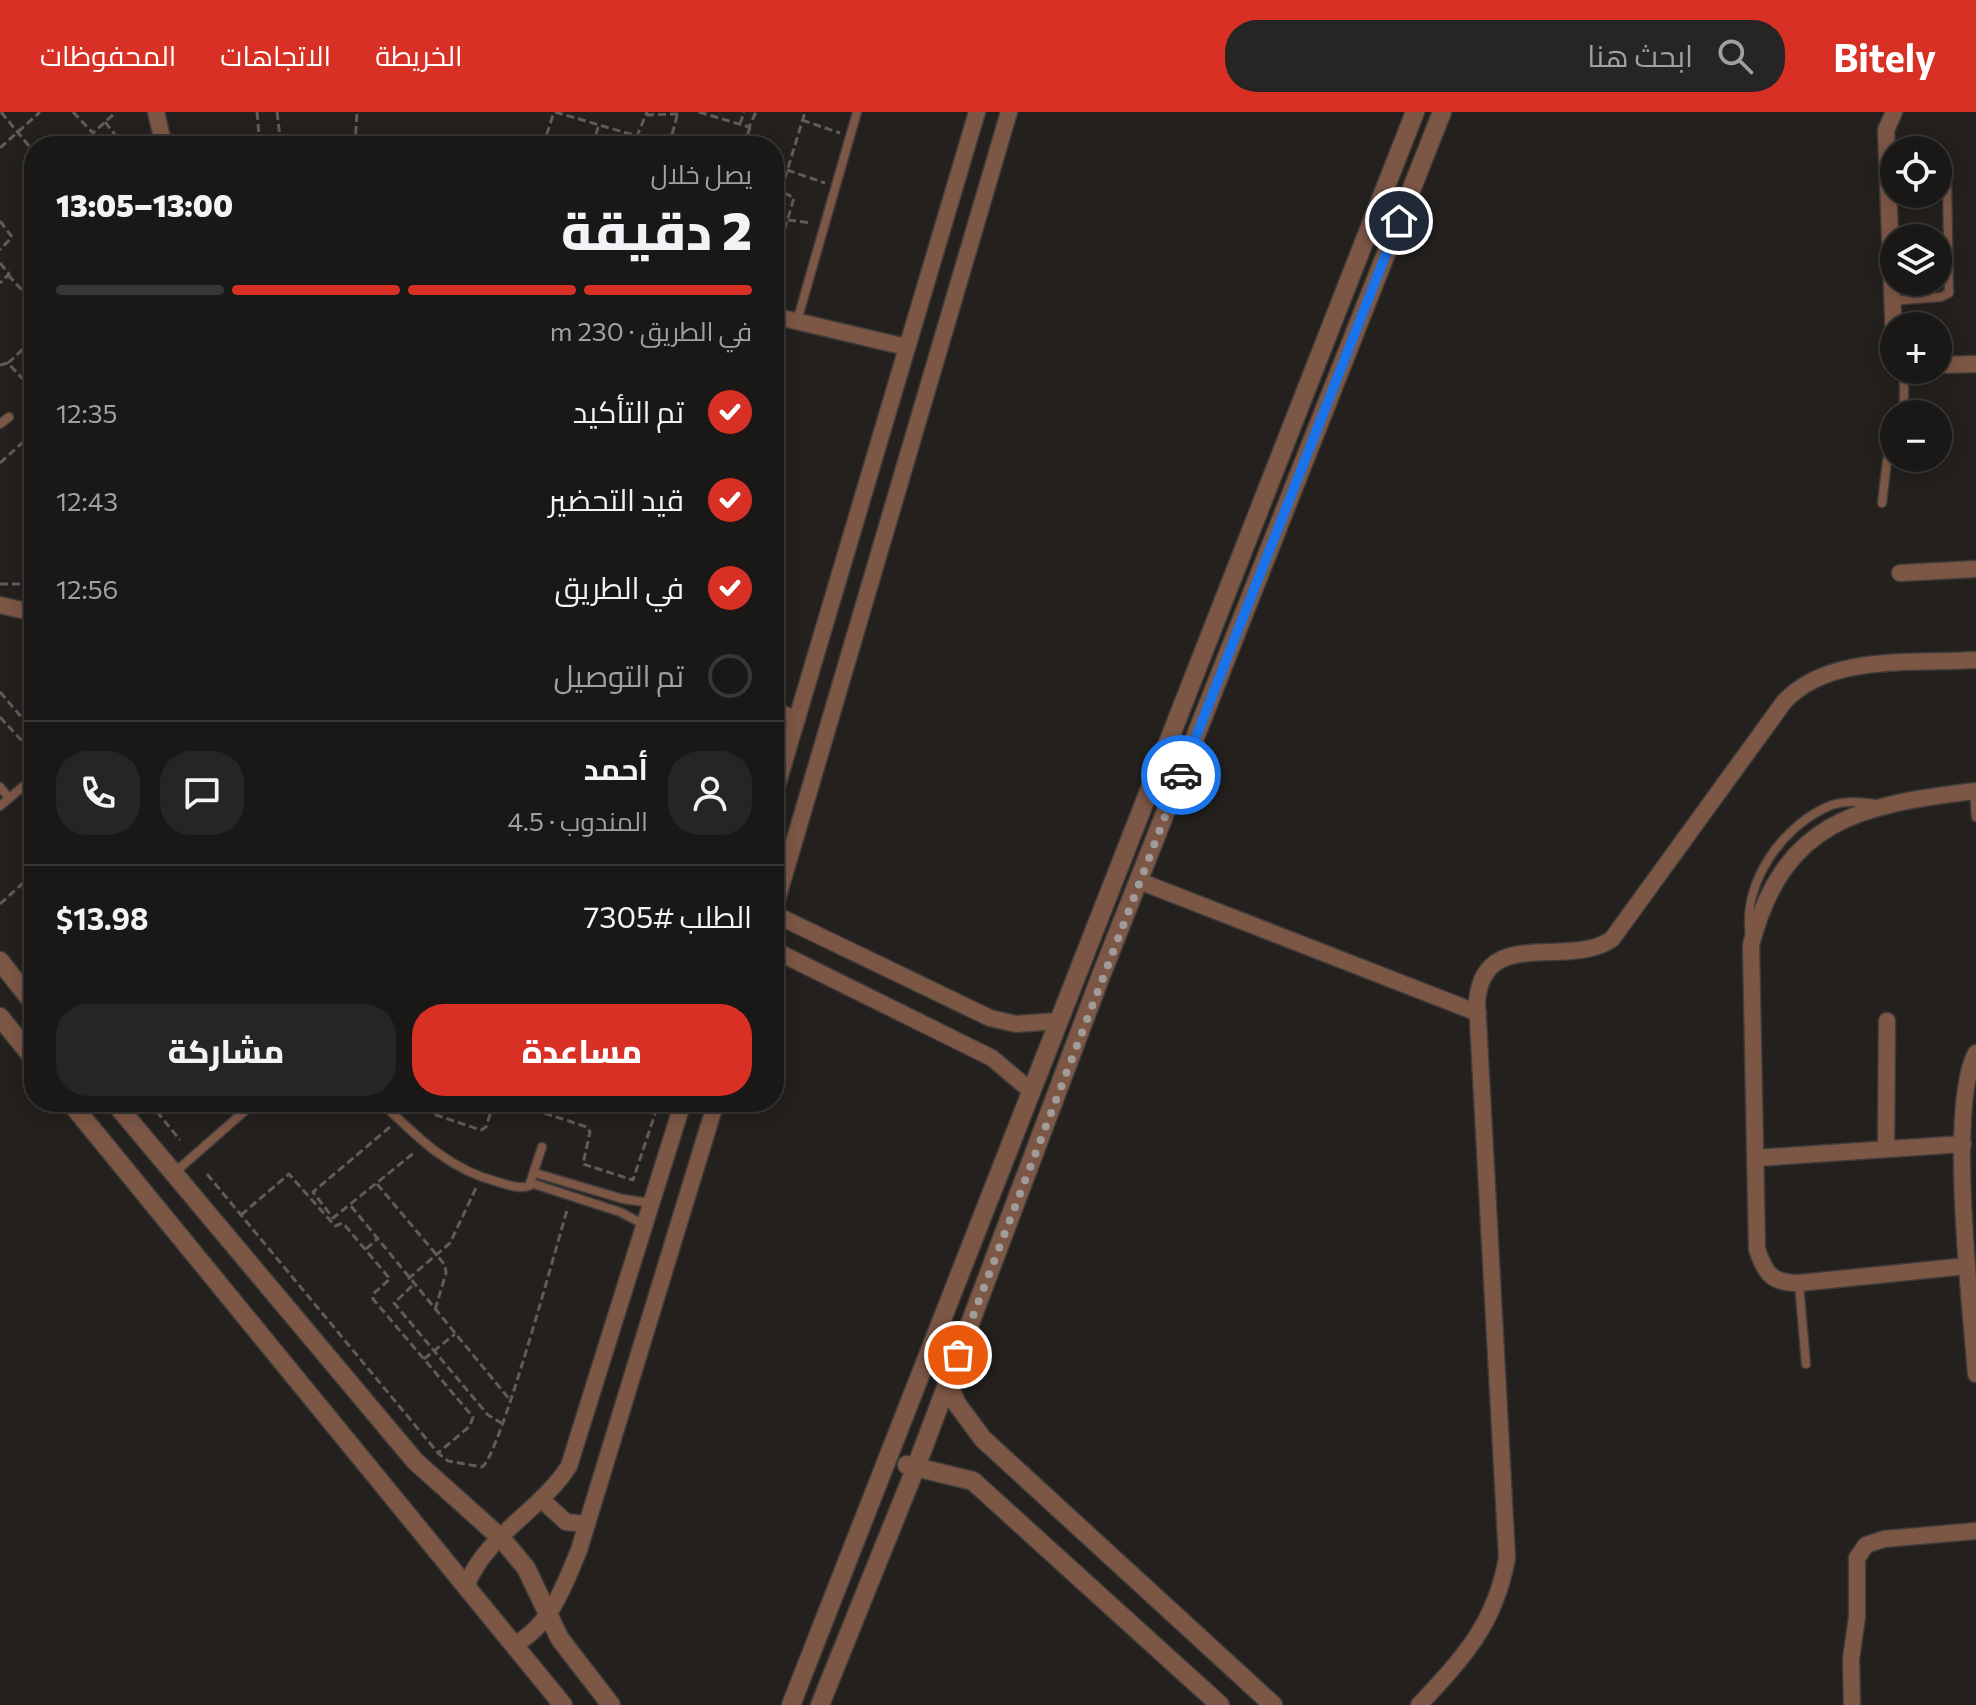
<!DOCTYPE html>
<html lang="ar">
<meta charset="utf-8">
<style>
:root{--surface:#1a1816;--page:#272523;--text:#f1f3f6;--muted:#9fa0a1;--line:#383735;--accent:#d93025}
body{margin:0;font-family:Commissioner,Cairo,sans-serif;background:var(--page);color:var(--text);direction:rtl;height:100vh;display:flex;flex-direction:column;font-size:30px;white-space:nowrap}
*{box-sizing:border-box;margin:0}
p{font-size:26px;color:var(--muted)}
.icon{flex:none;width:44px;height:44px;fill:none;stroke:currentColor;stroke-width:2;stroke-linecap:round;stroke-linejoin:round}
.map{position:relative;flex:1;overflow:hidden;direction:ltr}
.drawer{position:absolute;left:24px;top:24px;width:760px;height:976px;display:flex;flex-direction:column;background:var(--surface);border-radius:32px;box-shadow:0 4px 20px #0003,0 0 0 2px var(--line);direction:rtl}
.drawer>*{flex:none}
.tools{position:absolute;left:1880px;top:24px;display:grid;gap:16px}
.tools a{display:grid;place-items:center;width:72px;height:72px;border-radius:50%;background:var(--surface);box-shadow:0 4px 20px #0003,0 0 0 2px var(--line);font-size:40px}
.pin{position:absolute;display:grid;place-items:center;width:68px;height:68px;color:#fff;margin:-34px;border:4px solid #fff;border-radius:50%;box-shadow:0 2px 8px #0007}
.courier{position:absolute;display:grid;place-items:center;width:80px;height:80px;margin:-40px;border:6px solid #1a73e8;border-radius:50%;background:#fff;color:#222;box-shadow:0 2px 10px #0007}
.headline em{font-style:normal;font-weight:800}
.headline div{display:flex;flex-direction:column-reverse}
.headline{display:flex;align-items:center;justify-content:space-between;height:136px;padding:0 32px}
h1{font-size:52px;font-weight:800;line-height:60px}
.bar{display:grid;grid-template-columns:repeat(4,1fr);gap:12px 8px;align-content:center;height:96px;padding:0 32px}
.bar i{height:10px;border-radius:6px;background:var(--line)}
.bar .on{background:var(--accent)}
.bar p{grid-column:span 4}
.line{display:flex;align-items:center;gap:20px;padding:0 32px;border-top:2px solid var(--line)}
.line div{flex:1}
.round{display:grid;place-items:center;flex:none;width:84px;height:84px;border-radius:32px;background:var(--page)}
ol{padding:0 32px;list-style:none}
li{display:flex;align-items:center;gap:24px;height:88px}
li p{margin-inline-start:auto}
li .icon{padding:8px;border-radius:50%;background:var(--accent);color:#fff;stroke-width:4}
li:last-child{color:var(--muted)}
li i{width:44px;height:44px;border:4px solid var(--line);border-radius:50%}
.button{display:flex;gap:16px;margin-top:auto;padding:16px 32px}
.button a{flex:1;height:92px;border-radius:32px;background:var(--accent);color:#fff;font-size:32px;font-weight:800;line-height:92px;text-align:center}
.button a+a{background:var(--page);color:var(--text)}
header{display:flex;align-items:center;gap:48px;box-sizing:border-box;height:112px;padding:0 40px;background:var(--accent);color:#fff}
header strong{font-size:38px}
nav{display:flex;gap:44px;margin-inline-start:auto;font-size:28px}
.search{width:560px;height:72px;background:var(--page);display:flex;align-items:center;gap:20px;box-sizing:border-box;padding:0 28px;border-radius:32px;color:var(--muted);font-size:30px}
.map>svg:first-child{display:block}
</style>
<header>
<strong>Bitely</strong>
<div class="search"><svg class="icon" aria-label="search" viewBox="0 0 24 24"><circle cx="10" cy="10" r="6"/><path d="M15 15l6 6"/></svg>ابحث هنا</div>
<nav><a>الخريطة</a><a>الاتجاهات</a><a>المحفوظات</a></nav>
</header>
<div class="map">
<svg width="1976" height="1593" viewBox="0 0 1976 1593">
<rect width="100%" height="100%" fill="#23201e"/>
<g fill="none" stroke-linecap="round" stroke-linejoin="round">
<defs>
<g id="service">
<polyline points="1892,189 1941,185 1949,181 1947,71 1944,62 1938,58"/>
<polyline points="797,209 857,0"/>
<polyline points="1904,302 1904,258"/>
<polyline points="0,312 9,305"/>
<polyline points="1882,391 1887,349 1894,328"/>
<polyline points="0,675 9,686"/>
<polyline points="1974,680 1976,705"/>
<polyline points="0,694 26,672"/>
<path d="M 1750,824 C 1742,773 1780,716 1827,695 C 1841,688 1860,690 1875,692"/>
<path d="M 381,990 C 416,1024 449,1058 498,1070 C 508,1073 518,1077 529,1074 L 542,1035"/>
<polyline points="174,1061 255,990"/>
<polyline points="535,1061 623,1087 651,1091"/>
<polyline points="531,1071 620,1100 645,1113"/>
<polyline points="1799,1172 1806,1252"/>
</g>
<g id="minor">
<polyline points="156,0 164,34"/>
<polyline points="774,204 906,235"/>
<polyline points="1894,229 1886,18 1894,0"/>
<polyline points="1938,253 1976,252"/>
<polyline points="1900,461 1976,457"/>
<polyline points="0,493 34,501"/>
<polyline points="774,599 797,607"/>
<polyline points="774,684 977,0"/>
<polyline points="1139,769 1478,901"/>
<polyline points="774,798 1009,0"/>
<polyline points="774,802 990,906 1016,912 1058,909"/>
<polyline points="774,838 992,946 1031,979"/>
<path d="M 1976,941 C 1947,994 1971,1194 1976,1262"/>
<polyline points="1886,1037 1887,909"/>
<polyline points="1756,1046 1963,1032"/>
<path d="M 1967,1154 L 1799,1171 C 1772,1171 1765,1162 1757,1137 L 1751,833 C 1784,707 1860,693 1976,679"/>
<polyline points="543,1389 566,1410 587,1412"/>
<path d="M 467,1472 C 486,1424 542,1397 569,1354 L 683,990"/>
<path d="M 514,1533 C 551,1513 564,1474 579,1438 L 716,990"/>
<path d="M 1419,1593 C 1464,1545 1495,1512 1507,1446 L 1477,890 C 1483,812 1568,858 1612,827 L 1784,590 C 1829,541 1914,552 1976,548"/>
<polyline points="1852,1593 1851,1547 1857,1505 1857,1446 1866,1433 1884,1427 1976,1419"/>
</g>
<g id="tertiary">
<polyline points="0,849 34,892"/>
<polyline points="0,905 34,947"/>
<polyline points="70,990 563,1593"/>
<polyline points="114,990 415,1349 502,1427 526,1456 560,1527 611,1593"/>
<polyline points="930,1240 937,1248 957,1292 983,1327 1273,1593"/>
<polyline points="907,1353 973,1369 1220,1593"/>
<polyline points="791,1593 1415,0"/>
<polyline points="820,1593 916,1355 1100,866 1442,0"/>
</g>
</defs>
<use href="#service" stroke="#3e3b39" stroke-width="11"/>
<use href="#minor" stroke="#3e3b39" stroke-width="19"/>
<use href="#tertiary" stroke="#3e3b39" stroke-width="21"/>
<g stroke="#5f5c5a" stroke-width="3" stroke-dasharray="8 4" stroke-linecap="butt">
<polyline points="1,0 34,40"/>
<polyline points="73,0 93,21 116,0"/>
<polyline points="257,0 260,34"/>
<polyline points="277,0 281,34"/>
<polyline points="555,0 637,24 647,0"/>
<polyline points="699,0 749,15 756,0"/>
<polyline points="646,3 678,2"/>
<polyline points="802,8 840,21"/>
<polyline points="105,10 124,34"/>
<polyline points="740,12 744,0"/>
<polyline points="355,34 357,0"/>
<polyline points="543,34 554,0"/>
<polyline points="592,34 599,13"/>
<polyline points="669,34 678,0"/>
<polyline points="744,34 750,15"/>
<polyline points="0,36 40,0"/>
<polyline points="787,58 825,71"/>
<polyline points="788,108 812,111"/>
<polyline points="0,109 12,125 0,138"/>
<polyline points="0,151 9,162 0,171"/>
<polyline points="774,152 794,86 781,79 805,0"/>
<polyline points="8,163 34,191"/>
<polyline points="8,251 34,227"/>
<polyline points="0,253 8,251 34,279"/>
<polyline points="0,351 34,320"/>
<polyline points="0,472 34,472"/>
<polyline points="0,580 24,608 34,603"/>
<polyline points="0,605 34,642"/>
<polyline points="26,633 34,627"/>
<polyline points="23,693 34,709"/>
<polyline points="0,792 34,761"/>
<polyline points="149,990 180,1028"/>
<polyline points="437,990 436,1003 481,1018 486,1015 494,990"/>
<polyline points="510,990 587,1015 590,1020 583,1052 633,1068 659,990"/>
<polyline points="390,1015 313,1080 333,1106 415,1040"/>
<path d="M 207,1062 L 438,1341 L 448,1349 L 482,1355 C 500,1344 557,1131 568,1095"/>
<polyline points="377,1072 445,1153 446,1161 435,1198"/>
<polyline points="351,1094 510,1288"/>
<polyline points="241,1103 289,1062 335,1114 343,1111 390,1167 373,1182 373,1187 473,1305 470,1314 438,1341"/>
<polyline points="366,1137 377,1127"/>
<polyline points="408,1167 450,1131 476,1076"/>
<polyline points="412,1174 394,1191 488,1303 503,1312"/>
<polyline points="424,1247 455,1222"/>
</g>
<use href="#service" stroke="#7d5746" stroke-width="8"/>
<use href="#minor" stroke="#7d5746" stroke-width="16"/>
<use href="#tertiary" stroke="#7d5746" stroke-width="18"/>
</g>
<g fill="none" stroke-linecap="round" stroke-linejoin="round">
<polyline stroke="#9f9c9b" stroke-width="8" stroke-dasharray="0 14.4" points="958,1243 1181,663"/>
<polyline stroke="#1a73e8" stroke-width="10" points="1181,663 1399,109"/>
</g>
</svg>
<div class="tools">
<a><svg class="icon" aria-label="locate" viewBox="0 0 24 24"><circle cx="12" cy="12" r="6"/><path d="M12 2v4M12 18v4M2 12h4M18 12h4"/></svg></a>
<a><svg class="icon" aria-label="layers" viewBox="0 0 24 24"><path d="M12 4l9 5-9 5-9-5zM3 14l9 5 9-5"/></svg></a>
<a>+</a>
<a>−</a>
</div>
<div class="pin" style="left:958px;top:1243px;background:#ea580c"><svg class="icon" aria-label="bag" viewBox="0 0 24 24"><path d="M5 8h14l-1 12H6zM9 8a3 3 0 0 1 6 0"/></svg></div>
<div class="pin" style="left:1399px;top:109px;background:#1f2937"><svg class="icon" aria-label="home" viewBox="0 0 24 24"><path d="M3 11l9-7 9 7M6 9v11h12V9"/></svg></div>
<div class="courier" style="left:1181px;top:663px"><svg class="icon" aria-label="car" viewBox="0 0 24 24"><path d="M5 17H2v-5l4-1 3-4h7l3 4 3 1v5h-3M9 17h6M6 11h13"/><circle cx="7" cy="17" r="2"/><circle cx="17" cy="17" r="2"/></svg></div>
<section class="drawer">
<div class="headline"><div><h1>2 دقيقة</h1><p>يصل خلال</p></div><em>13:00–13:05</em></div>
<div class="bar"><i class="on"></i><i class="on"></i><i class="on"></i><i></i><p>في الطريق · 230 m</p></div>
<ol>
<li><svg class="icon" aria-label="check" viewBox="0 0 24 24"><path d="M5 12l5 5 9-10"/></svg>تم التأكيد<p>12:35</p></li>
<li><svg class="icon" aria-label="check" viewBox="0 0 24 24"><path d="M5 12l5 5 9-10"/></svg>قيد التحضير<p>12:43</p></li>
<li><svg class="icon" aria-label="check" viewBox="0 0 24 24"><path d="M5 12l5 5 9-10"/></svg>في الطريق<p>12:56</p></li>
<li><i></i>تم التوصيل</li>
</ol>
<div class="line" style="height:144px"><a class="round"><svg class="icon" aria-label="person" viewBox="0 0 24 24"><circle cx="12" cy="8" r="4"/><path d="M4 21q1-7 8-7t8 7"/></svg></a><div><b>أحمد</b><p>المندوب · 4.5</p></div><a class="round"><svg class="icon" aria-label="chat" viewBox="0 0 24 24"><path d="M4 5h16v11H9l-5 4z"/></svg></a><a class="round"><svg class="icon" aria-label="phone" viewBox="0 0 24 24"><path d="M5 4h4l2 5-3 2q2 4 5 5l2-3 5 2v4C11 20 4 13 5 4z"/></svg></a></div>
<div class="line" style="height:104px"><div>الطلب #7305</div><b>$13.98</b></div>
<div class="button"><a>مساعدة</a><a>مشاركة</a></div>
</section>
</div>
